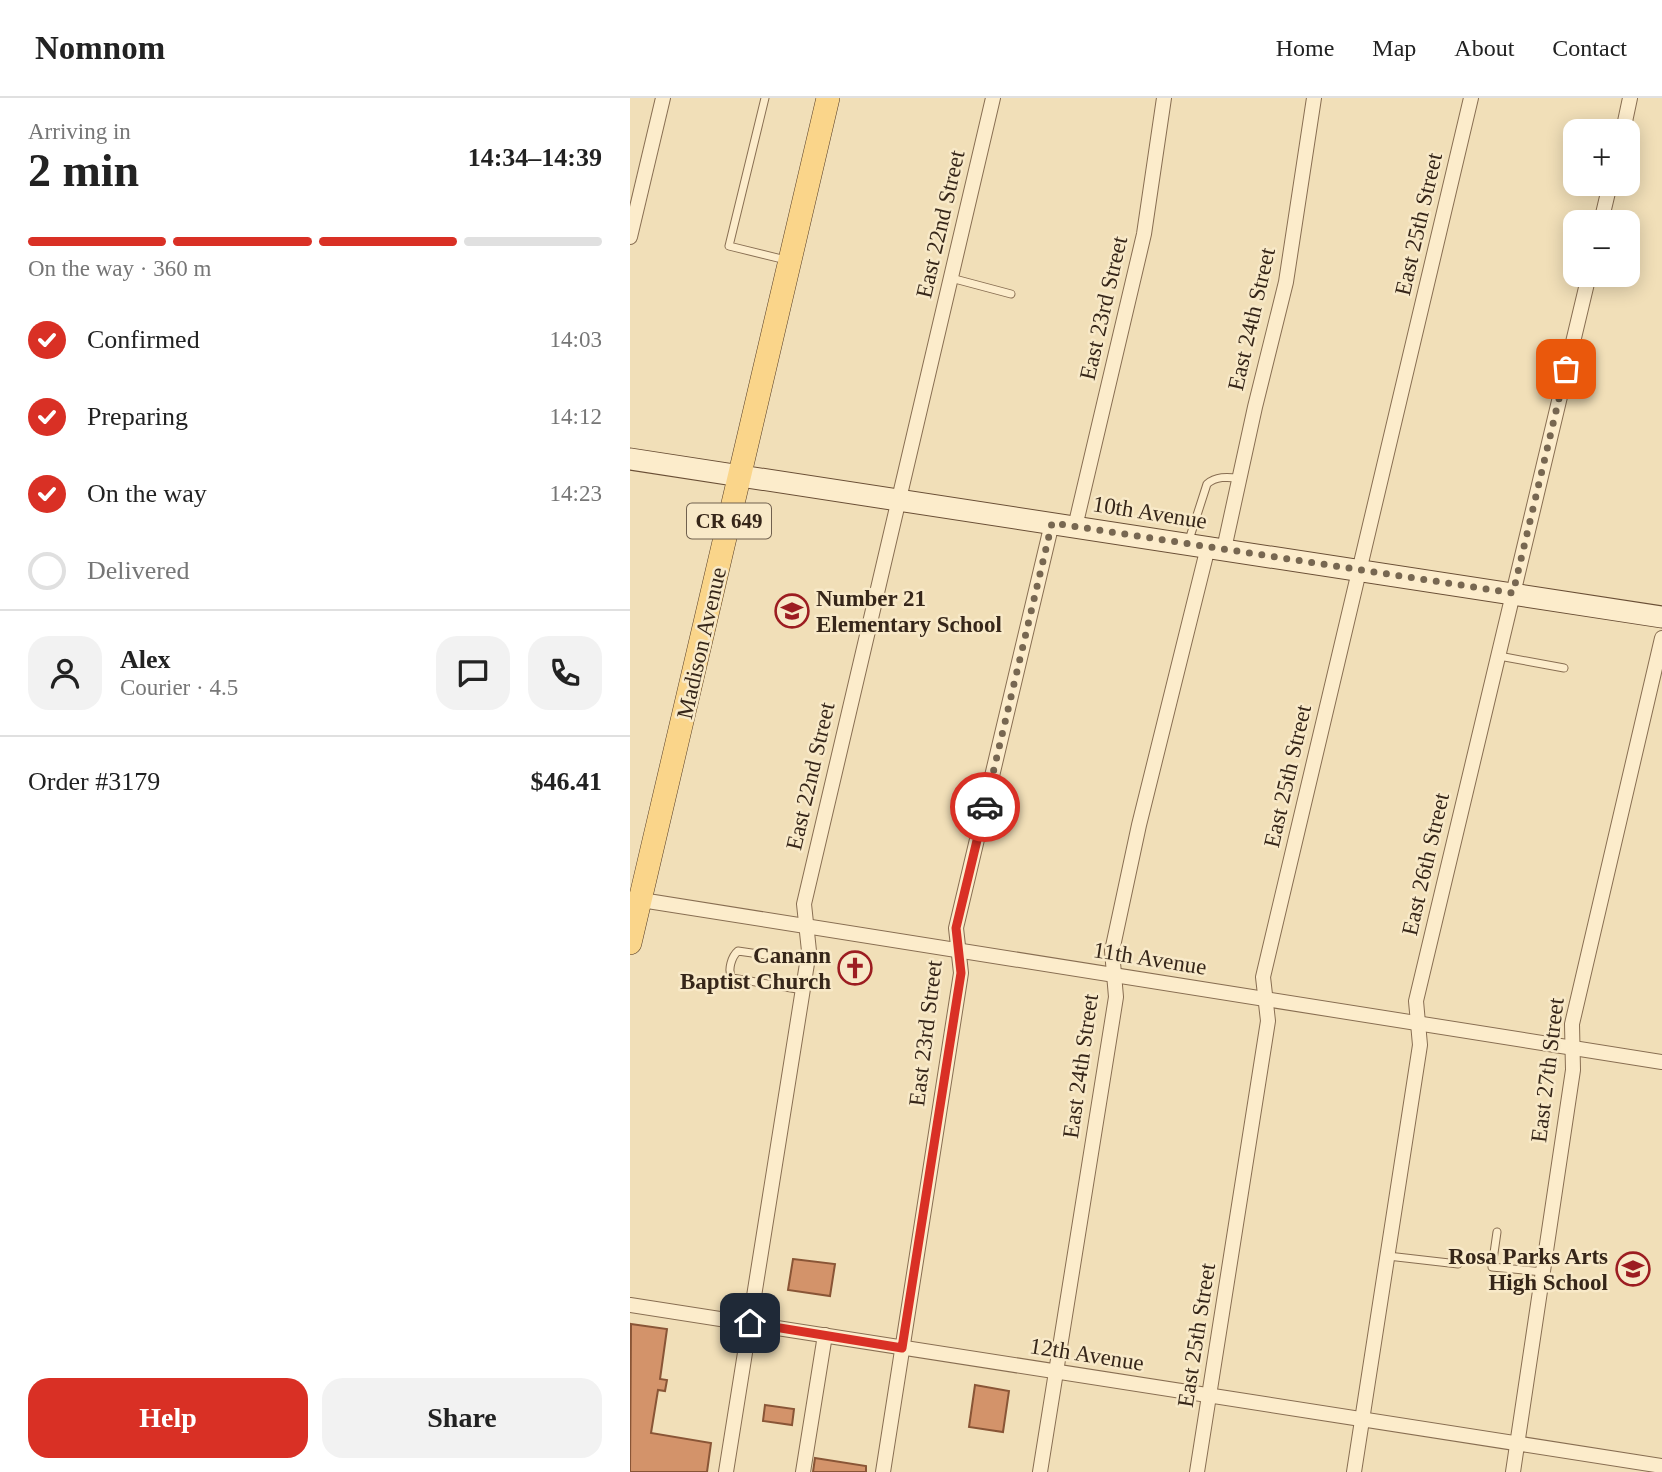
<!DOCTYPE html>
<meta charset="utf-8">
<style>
:root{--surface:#fff;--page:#f2f2f2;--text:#222;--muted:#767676;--line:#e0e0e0;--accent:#d93025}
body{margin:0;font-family:Georgia,serif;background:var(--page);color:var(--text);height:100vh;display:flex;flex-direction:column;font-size:26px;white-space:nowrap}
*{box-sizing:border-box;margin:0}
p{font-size:23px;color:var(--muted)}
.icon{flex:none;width:38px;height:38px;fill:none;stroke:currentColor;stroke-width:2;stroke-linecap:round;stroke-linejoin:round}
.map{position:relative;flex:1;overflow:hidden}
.sheet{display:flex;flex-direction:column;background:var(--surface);width:630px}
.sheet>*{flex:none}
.controls{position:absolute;left:933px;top:21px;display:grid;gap:14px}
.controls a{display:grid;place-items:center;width:77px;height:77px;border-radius:14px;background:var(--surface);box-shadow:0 4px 18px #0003;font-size:35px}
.pin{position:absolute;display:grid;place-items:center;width:60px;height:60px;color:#fff;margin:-30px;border-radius:14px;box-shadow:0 4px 10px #0006}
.courier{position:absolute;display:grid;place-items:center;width:70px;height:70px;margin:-35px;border:5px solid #d93025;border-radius:50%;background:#fff;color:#222;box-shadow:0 2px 9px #0007}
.overview em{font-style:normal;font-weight:700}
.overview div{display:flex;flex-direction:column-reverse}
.overview{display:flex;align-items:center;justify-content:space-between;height:119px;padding:0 28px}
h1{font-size:46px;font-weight:700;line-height:52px}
.bar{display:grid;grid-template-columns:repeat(4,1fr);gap:10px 7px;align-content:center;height:84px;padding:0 28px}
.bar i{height:9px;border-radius:5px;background:var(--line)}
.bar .current{background:var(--accent)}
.bar p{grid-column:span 4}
.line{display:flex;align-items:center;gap:18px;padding:0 28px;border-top:2px solid var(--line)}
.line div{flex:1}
.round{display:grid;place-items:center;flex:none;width:74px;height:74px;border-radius:21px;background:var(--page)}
ol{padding:0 28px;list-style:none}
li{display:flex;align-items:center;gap:21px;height:77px}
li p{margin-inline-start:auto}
li .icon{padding:7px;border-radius:50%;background:var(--accent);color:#fff;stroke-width:4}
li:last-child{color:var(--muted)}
li i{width:38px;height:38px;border:4px solid var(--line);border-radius:50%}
.button{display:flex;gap:14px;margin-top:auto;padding:14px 28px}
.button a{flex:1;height:80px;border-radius:21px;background:var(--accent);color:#fff;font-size:28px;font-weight:700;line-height:80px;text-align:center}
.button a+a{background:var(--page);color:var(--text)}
header{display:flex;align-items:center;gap:42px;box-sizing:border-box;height:98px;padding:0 35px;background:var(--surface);border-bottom:2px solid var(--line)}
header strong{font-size:33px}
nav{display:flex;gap:38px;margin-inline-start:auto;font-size:24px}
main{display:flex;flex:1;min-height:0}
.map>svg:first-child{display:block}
</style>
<header>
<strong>Nomnom</strong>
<nav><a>Home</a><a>Map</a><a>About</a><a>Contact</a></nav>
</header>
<main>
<section class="sheet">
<div class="overview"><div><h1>2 min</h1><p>Arriving in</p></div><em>14:34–14:39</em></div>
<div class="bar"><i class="current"></i><i class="current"></i><i class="current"></i><i></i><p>On the way · 360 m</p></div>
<ol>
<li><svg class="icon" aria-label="check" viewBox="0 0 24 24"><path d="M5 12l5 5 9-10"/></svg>Confirmed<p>14:03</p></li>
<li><svg class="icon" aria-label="check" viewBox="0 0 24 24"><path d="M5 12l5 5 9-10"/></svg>Preparing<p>14:12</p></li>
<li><svg class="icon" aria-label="check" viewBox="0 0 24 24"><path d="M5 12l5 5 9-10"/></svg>On the way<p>14:23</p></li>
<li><i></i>Delivered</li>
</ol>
<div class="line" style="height:126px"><a class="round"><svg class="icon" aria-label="person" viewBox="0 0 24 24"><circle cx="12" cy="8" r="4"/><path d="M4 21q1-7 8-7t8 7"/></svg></a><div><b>Alex</b><p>Courier · 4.5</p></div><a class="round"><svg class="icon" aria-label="chat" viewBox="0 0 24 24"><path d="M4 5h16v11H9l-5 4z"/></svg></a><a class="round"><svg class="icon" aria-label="phone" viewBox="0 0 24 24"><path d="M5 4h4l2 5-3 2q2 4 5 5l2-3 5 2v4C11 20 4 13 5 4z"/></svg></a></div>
<div class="line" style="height:91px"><div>Order #3179</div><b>$46.41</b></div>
<div class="button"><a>Help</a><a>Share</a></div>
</section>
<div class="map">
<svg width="1032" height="1374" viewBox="0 0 1032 1374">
<rect width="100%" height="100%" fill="#f1dfb8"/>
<g fill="#d3936a" stroke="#895536" stroke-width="2">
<polygon points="163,1161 205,1166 200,1198 158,1192"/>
<polygon points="1,1226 37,1231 30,1281 37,1282 35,1293 28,1292 21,1335 81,1345 77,1374 0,1374"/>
<polygon points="345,1287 379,1293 373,1334 339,1329"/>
<polygon points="135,1307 164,1311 162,1327 133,1323"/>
<polygon points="185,1360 236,1368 236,1374 183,1374"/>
</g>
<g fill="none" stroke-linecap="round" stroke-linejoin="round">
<defs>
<g id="lane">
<polyline points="135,0 99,148 156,162"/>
<polyline points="321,180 381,196"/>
<path d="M 558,445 L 577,386 C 586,378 597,379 609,380"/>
<polyline points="869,558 934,570"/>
<path d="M 173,892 L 102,880 C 97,872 102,858 108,853 L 177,863"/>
<polyline points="867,1134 862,1169 913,1174"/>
<polyline points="758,1158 828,1166"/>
</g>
<g id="street">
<polyline points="993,33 1000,0"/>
<polyline points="971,124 980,86"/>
<polyline points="0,139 33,0"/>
<polyline points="445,429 514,136 534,0"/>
<polyline points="594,451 625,309 656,184 684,0"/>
<polyline points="5,801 1032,964"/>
<polyline points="0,1207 1032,1368"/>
<polyline points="96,1374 179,853 174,806 363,0"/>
<polyline points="173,1374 195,1237"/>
<polyline points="253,1374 331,875 326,830 422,425"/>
<polyline points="410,1374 486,899 482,853 509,727 578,449"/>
<polyline points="567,1374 638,923 633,879 841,0"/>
<polyline points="724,1374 790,947 786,903 959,177"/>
<polyline points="883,1374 943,972 942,926 1032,540"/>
</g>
<polyline id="secondary" points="0,361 1032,519"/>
<polyline id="primary" points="0,845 198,0"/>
</defs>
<use href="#lane" stroke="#886e52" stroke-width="9"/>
<use href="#street" stroke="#886e52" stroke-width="16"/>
<use href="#secondary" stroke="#6a4f36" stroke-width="23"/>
<use href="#primary" stroke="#553c27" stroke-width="24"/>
<use href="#lane" stroke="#fceccb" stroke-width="7"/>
<use href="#street" stroke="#fceccb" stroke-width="14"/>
<use href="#secondary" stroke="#fceccb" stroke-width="21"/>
<use href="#primary" stroke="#fad58a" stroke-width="23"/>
</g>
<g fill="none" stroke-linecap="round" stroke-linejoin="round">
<polyline stroke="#776751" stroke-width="7" stroke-dasharray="0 12.6" points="355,709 422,425 883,495 936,271"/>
<polyline stroke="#d93025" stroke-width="9" points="120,1225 272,1250 331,875 326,830 355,709"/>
</g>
<defs>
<symbol id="school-ring" viewBox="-11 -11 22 22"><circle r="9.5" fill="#f8e9c8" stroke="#9c1d21" stroke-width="1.5"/><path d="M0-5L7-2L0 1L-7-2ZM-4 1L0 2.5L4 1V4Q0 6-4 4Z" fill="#9c1d21"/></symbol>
<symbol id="church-ring" viewBox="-11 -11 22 22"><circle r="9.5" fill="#f8e9c8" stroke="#9c1d21" stroke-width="1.5"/><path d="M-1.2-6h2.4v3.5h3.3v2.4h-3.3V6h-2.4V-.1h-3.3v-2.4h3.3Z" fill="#9c1d21"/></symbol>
</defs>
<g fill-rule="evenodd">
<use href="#school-ring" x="143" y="494" width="38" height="38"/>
<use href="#church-ring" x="206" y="851" width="38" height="38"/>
<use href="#school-ring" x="984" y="1152" width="38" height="38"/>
</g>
<g text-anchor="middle" stroke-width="5" stroke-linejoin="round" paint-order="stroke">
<rect fill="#f8e9c8" stroke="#70604e" stroke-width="2" x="57" y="405.5" width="84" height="35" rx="5"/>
<g font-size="21" font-weight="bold" fill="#362619">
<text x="99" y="430">CR 649</text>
</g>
<g font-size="23" fill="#362619" stroke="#f8e9c8">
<text transform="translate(310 126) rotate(-77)" y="8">East 22nd Street</text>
<text transform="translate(788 126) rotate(-77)" y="8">East 25th Street</text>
<text transform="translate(473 210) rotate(-77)" y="8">East 23rd Street</text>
<text transform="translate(621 221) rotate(-77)" y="8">East 24th Street</text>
<text transform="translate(520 414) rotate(9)" y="8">10th Avenue</text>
<text transform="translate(71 545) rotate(-77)" y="8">Madison Avenue</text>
<text transform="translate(180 678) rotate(-77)" y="8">East 22nd Street</text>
<text transform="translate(657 678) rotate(-77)" y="8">East 25th Street</text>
<text transform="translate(795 766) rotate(-77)" y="8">East 26th Street</text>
<text transform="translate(520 860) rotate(9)" y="8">11th Avenue</text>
<text transform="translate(295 935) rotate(-83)" y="8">East 23rd Street</text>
<text transform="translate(450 968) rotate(-82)" y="8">East 24th Street</text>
<text transform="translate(917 972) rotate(-83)" y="8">East 27th Street</text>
<text transform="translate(566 1237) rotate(-81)" y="8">East 25th Street</text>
<text transform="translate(457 1256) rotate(9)" y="8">12th Avenue</text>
</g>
<g font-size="23" font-weight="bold" fill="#362619" stroke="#f8e9c8" text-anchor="end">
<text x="186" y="508" text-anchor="start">Number 21<tspan x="186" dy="26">Elementary School</tspan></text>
<text x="201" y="865">Canann<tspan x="201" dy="26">Baptist Church</tspan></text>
<text x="978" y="1166">Rosa Parks Arts<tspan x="978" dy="26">High School</tspan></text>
</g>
</g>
</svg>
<div class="controls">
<a>+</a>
<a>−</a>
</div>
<div class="pin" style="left:936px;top:271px;background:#ea580c"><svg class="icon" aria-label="bag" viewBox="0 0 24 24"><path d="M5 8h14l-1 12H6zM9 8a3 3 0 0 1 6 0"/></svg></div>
<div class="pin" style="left:120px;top:1225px;background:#1f2937"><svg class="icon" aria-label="home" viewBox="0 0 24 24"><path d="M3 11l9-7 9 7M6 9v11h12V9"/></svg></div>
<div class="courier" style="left:355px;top:709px"><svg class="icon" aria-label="car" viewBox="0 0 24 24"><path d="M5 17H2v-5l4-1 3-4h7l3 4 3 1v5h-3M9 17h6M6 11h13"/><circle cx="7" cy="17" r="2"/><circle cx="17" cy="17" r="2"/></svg></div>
</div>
</main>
